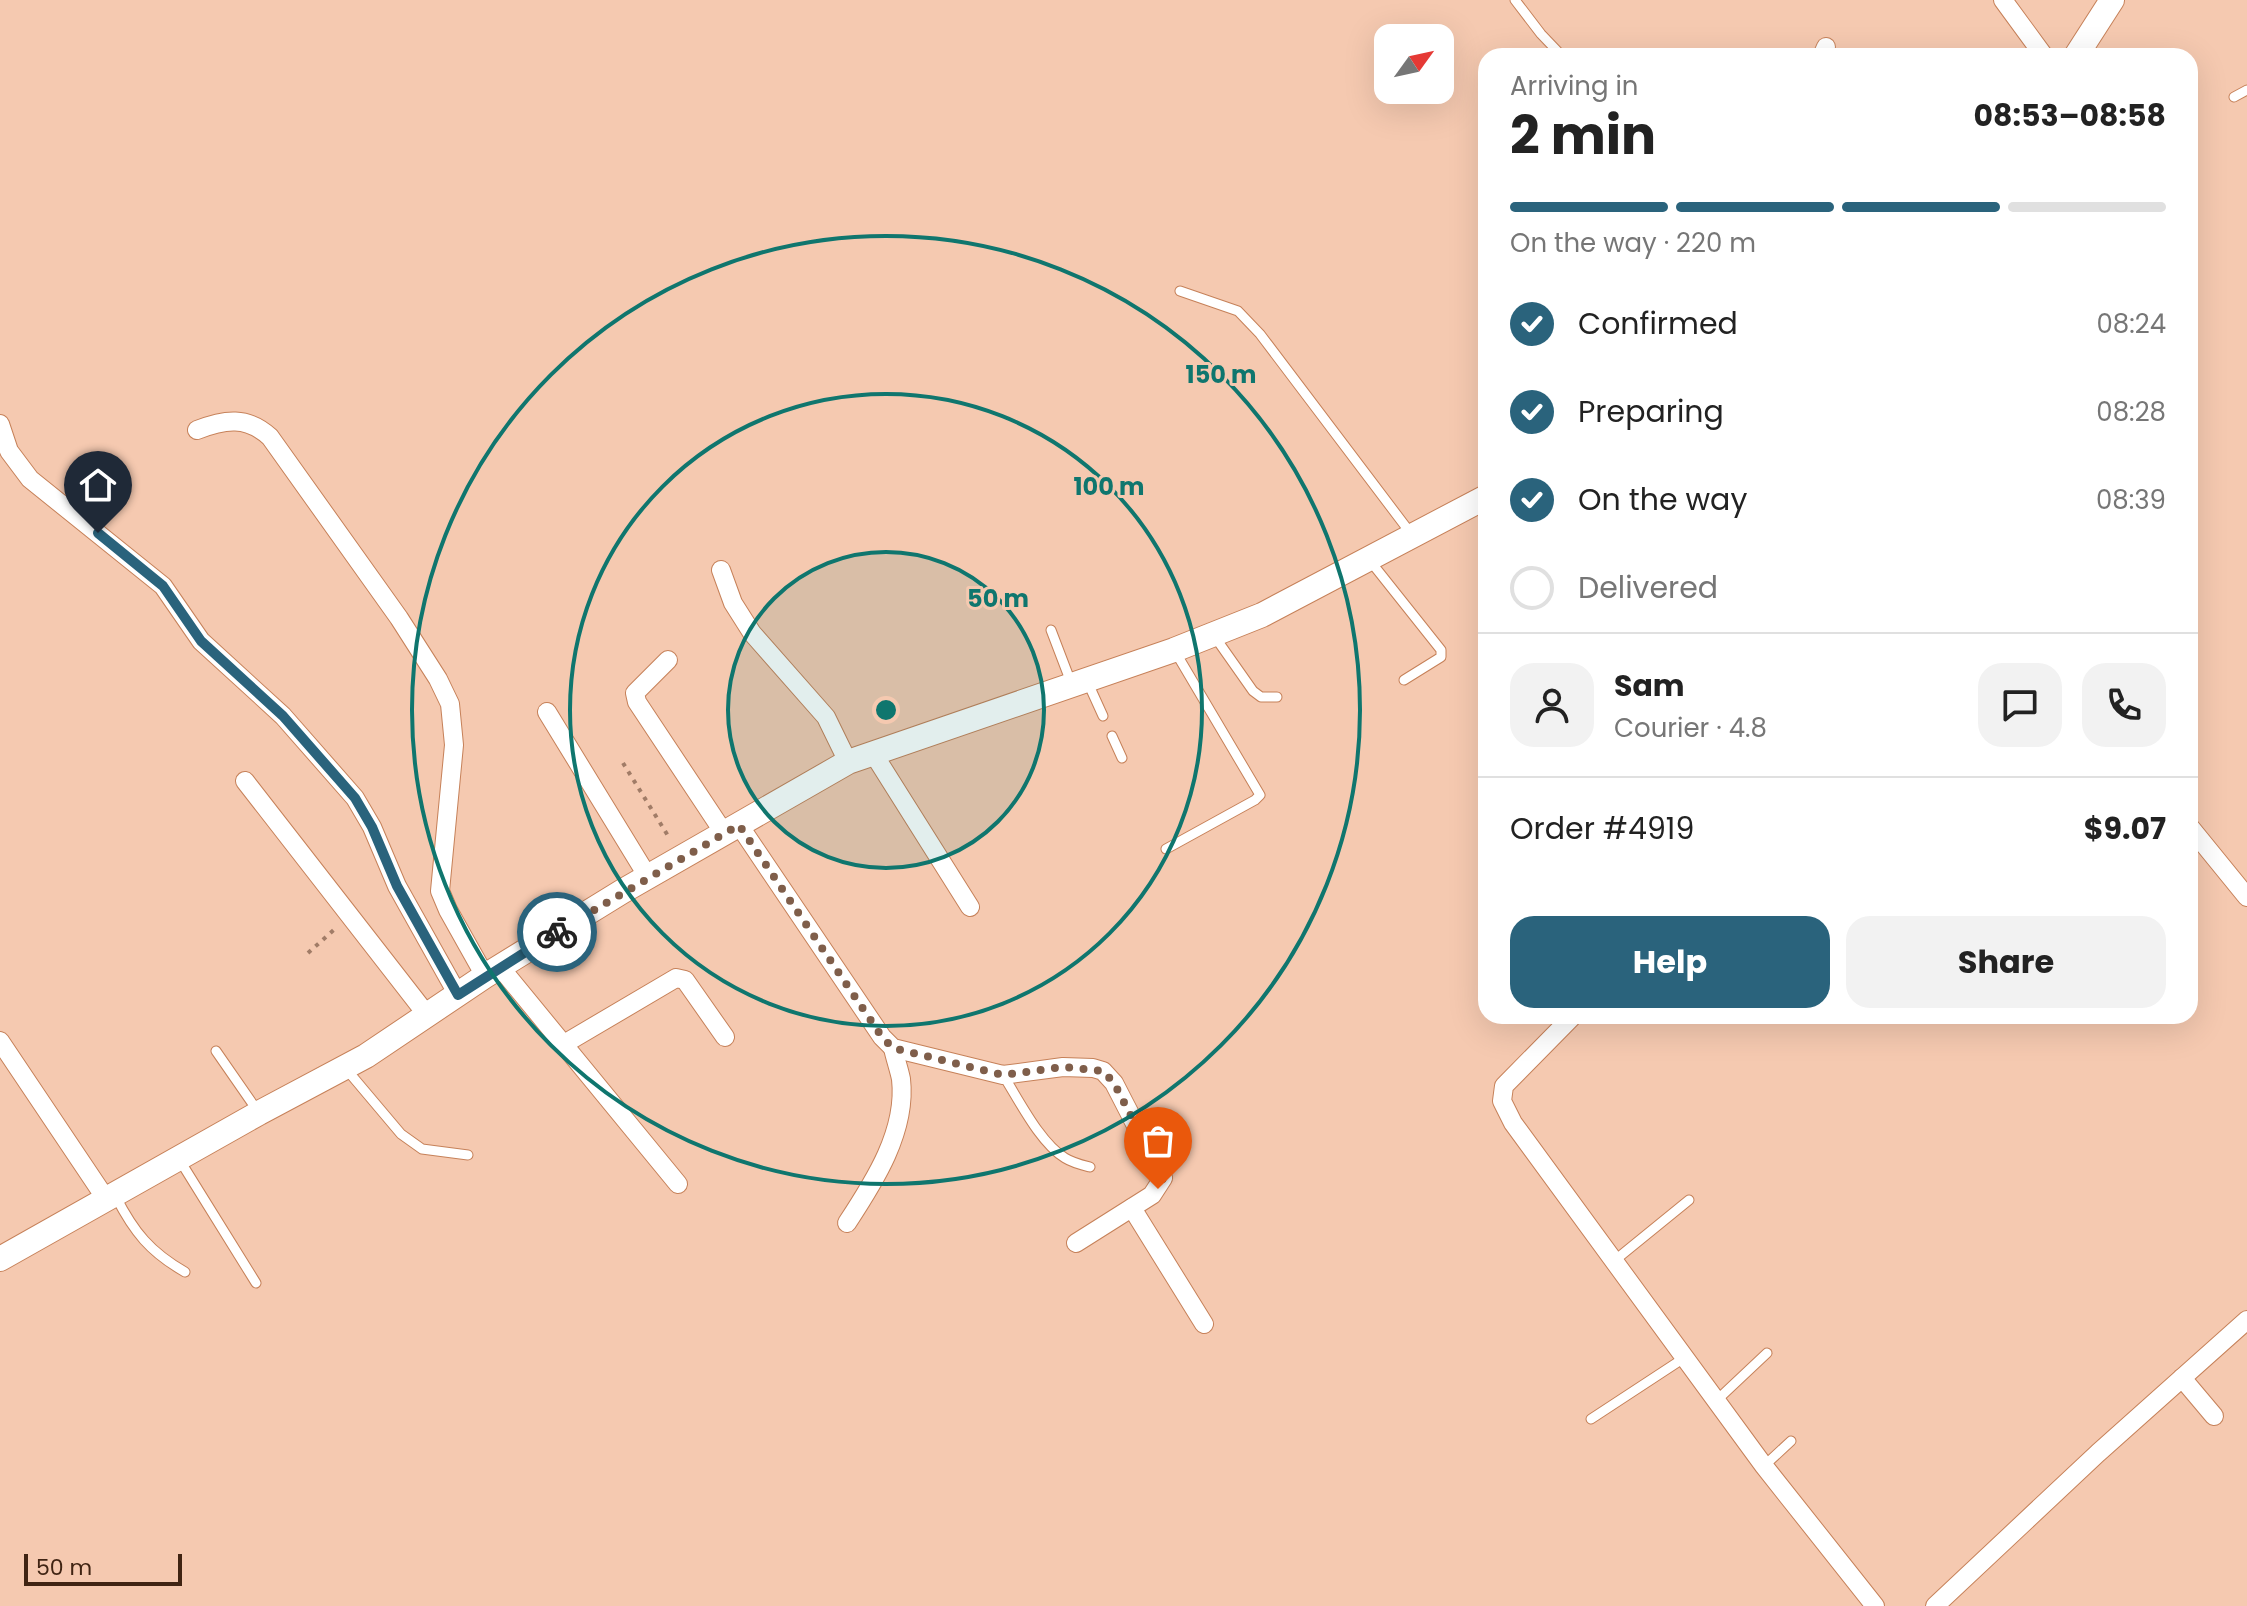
<!DOCTYPE html>
<meta charset="utf-8">
<style>
:root{--surface:#fff;--page:#f2f2f2;--text:#222;--muted:#767676;--line:#e0e0e0;--accent:#2a637c}
body{margin:0;font-family:Poppins,sans-serif;background:var(--page);color:var(--text);height:100vh;display:flex;flex-direction:column;font-size:30px;white-space:nowrap}
*{box-sizing:border-box;margin:0}
p{font-size:26px;color:var(--muted)}
.icon{flex:none;width:44px;height:44px;fill:none;stroke:currentColor;stroke-width:2;stroke-linecap:round;stroke-linejoin:round}
.map{position:relative;flex:1;overflow:hidden}
.panel{position:absolute;left:1478px;top:48px;width:720px;height:976px;display:flex;flex-direction:column;background:var(--surface);border-radius:24px;box-shadow:0 8px 32px #0002}
.panel>*{flex:none}
.needle{width:52px;rotate:57deg}
.buttons{position:absolute;left:1374px;top:24px;display:grid;gap:16px}
.buttons a{display:grid;place-items:center;width:80px;height:80px;border-radius:16px;background:var(--surface);box-shadow:0 8px 32px #0002;font-size:40px}
.scale{position:absolute;left:24px;bottom:20px;width:158px;box-sizing:border-box;padding-left:8px;border:4px solid #402413;border-top:0;font-size:22px;line-height:28px;white-space:nowrap;color:#402413;-webkit-text-stroke:6px #f5c9b0;paint-order:stroke}
.pin{position:absolute;display:grid;place-items:center;width:68px;height:68px;color:#fff;margin:-82px -34px;border-radius:50% 50% 50% 0;rotate:-45deg;box-shadow:0 0 8px #0007}
.pin .icon{rotate:45deg}
.courier{position:absolute;display:grid;place-items:center;width:80px;height:80px;margin:-40px;border:6px solid #2a637c;border-radius:50%;background:#fff;color:#222;box-shadow:0 2px 10px #0007}
.head em{font-style:normal;font-weight:700}
.head div{display:flex;flex-direction:column-reverse}
.head{display:flex;align-items:center;justify-content:space-between;height:136px;padding:0 32px}
h1{font-size:52px;font-weight:700;line-height:60px}
.bar{display:grid;grid-template-columns:repeat(4,1fr);gap:12px 8px;align-content:center;height:96px;padding:0 32px}
.bar i{height:10px;border-radius:6px;background:var(--line)}
.bar .on{background:var(--accent)}
.bar p{grid-column:span 4}
.line{display:flex;align-items:center;gap:20px;padding:0 32px;border-top:2px solid var(--line)}
.line div{flex:1}
.round{display:grid;place-items:center;flex:none;width:84px;height:84px;border-radius:24px;background:var(--page)}
ol{padding:0 32px;list-style:none}
li{display:flex;align-items:center;gap:24px;height:88px}
li p{margin-inline-start:auto}
li .icon{padding:8px;border-radius:50%;background:var(--accent);color:#fff;stroke-width:4}
li:last-child{color:var(--muted)}
li i{width:44px;height:44px;border:4px solid var(--line);border-radius:50%}
.cta{display:flex;gap:16px;margin-top:auto;padding:16px 32px}
.cta a{flex:1;height:92px;border-radius:24px;background:var(--accent);color:#fff;font-size:32px;font-weight:700;line-height:92px;text-align:center}
.cta a+a{background:var(--page);color:var(--text)}
.map>svg:first-child{display:block}
</style>
<div class="map">
<svg width="2247" height="1606" viewBox="0 0 2247 1606">
<rect width="100%" height="100%" fill="#f5c9b0"/>
<g fill="none" stroke-linecap="round" stroke-linejoin="round">
<defs>
<g id="lane">
<polyline points="1515,0 1541,34 1562,56"/>
<polyline points="2234,97 2247,90"/>
<polyline points="1180,291 1238,311 1260,334 1412,535"/>
<polyline points="1371,562 1441,650 1441,657 1404,680"/>
<polyline points="1051,630 1072,685"/>
<polyline points="1215,637 1253,691 1261,697 1277,697"/>
<polyline points="1088,683 1103,716"/>
<polyline points="1112,736 1122,758"/>
<polyline points="1166,849 1255,800 1260,795 1176,653"/>
<polyline points="216,1051 259,1113"/>
<polyline points="347,1070 401,1134 422,1149 468,1155"/>
<path d="M 1003,1075 C 1019,1100 1040,1143 1065,1158 C 1073,1163 1082,1165 1090,1167"/>
<polyline points="179,1159 256,1283"/>
<path d="M 116,1197 C 134,1232 150,1252 185,1272"/>
<polyline points="1614,1261 1689,1200"/>
<polyline points="1716,1401 1767,1353"/>
<polyline points="1591,1419 1684,1358"/>
<polyline points="1764,1466 1791,1441"/>
</g>
<g id="street">
<polyline points="2003,0 2044,56"/>
<polyline points="1822,56 1826,47"/>
<polyline points="0,424 9,451 30,479 163,586 201,641 283,716 355,798 372,827 397,886 458,995"/>
<path d="M 197,430 C 225,419 247,416 270,437 L 399,618 L 438,679 L 450,704 L 454,745 L 440,891 L 448,910 L 485,976"/>
<polyline points="721,570 733,603 752,633 826,717 848,762"/>
<polyline points="668,660 635,693 637,702 724,833"/>
<polyline points="547,712 648,877"/>
<polyline points="873,753 970,907"/>
<polyline points="245,781 427,1015"/>
<polyline points="739,825 882,1037 893,1048 1003,1075 1063,1067 1093,1068 1103,1071 1114,1083 1163,1178 1152,1195 1076,1243"/>
<polyline points="2190,827 2247,897"/>
<polyline points="500,967 678,1184"/>
<polyline points="1573,1016 1504,1086 1502,1101 1513,1123 1764,1466 1875,1606"/>
<polyline points="0,1041 106,1199"/>
<polyline points="564,1044 676,978 685,980 725,1037"/>
<polyline points="1132,1208 1204,1324"/>
<path d="M 847,1223 C 874,1182 907,1131 901,1079 C 899,1069 895,1058 893,1048"/>
<polyline points="2182,1378 2214,1416"/>
<polyline points="1935,1606 2098,1453 2247,1320"/>
</g>
<g id="secondary">
<polyline points="2076,56 2112,0"/>
<polyline points="0,1259 259,1113 366,1056 485,976 623,891 848,762 1174,650 1262,615 1486,497"/>
</g>
</defs>
<use href="#lane" stroke="#c68159" stroke-width="11"/>
<use href="#street" stroke="#c68159" stroke-width="20"/>
<use href="#secondary" stroke="#c68159" stroke-width="26"/>
<g stroke="#a17c67" stroke-width="4" stroke-dasharray="4 6" stroke-linecap="butt">
<polyline points="623,763 670,839"/>
<polyline points="308,953 336,928"/>
</g>
<use href="#lane" stroke="#fff" stroke-width="9"/>
<use href="#street" stroke="#fff" stroke-width="18"/>
<use href="#secondary" stroke="#fff" stroke-width="24"/>
</g>
<g fill="none" stroke-linecap="round" stroke-linejoin="round">
<polyline stroke="#7f5e4a" stroke-width="8" stroke-dasharray="0 14.4" points="557,932 739,825 882,1037 893,1048 1003,1075 1063,1067 1103,1071 1114,1083 1163,1178 1158,1189"/>
<polyline stroke="#2a637c" stroke-width="10" points="98,533 163,586 201,641 283,716 355,798 372,827 397,886 458,995 557,932"/>
</g>
<circle cx="886" cy="710" r="158" fill="#0f766e" fill-opacity=".12"/>
<g fill="none" stroke="#0f766e" stroke-width="4">
<circle cx="886" cy="710" r="158"/>
<circle cx="886" cy="710" r="316"/>
<circle cx="886" cy="710" r="474"/>
</g>
<circle cx="886" cy="710" r="12" fill="#0f766e" stroke="#f5c9b0" stroke-width="4"/>
<g font-size="24" text-anchor="middle" font-weight="bold" fill="#0f766e" stroke="#f5c9b0" stroke-width="6" stroke-linejoin="round" paint-order="stroke">
<text x="1221" y="383">150 m</text>
<text x="1109" y="495">100 m</text>
<text x="998" y="607">50 m</text>
</g>
</svg>
<div class="buttons">
<a><svg class="needle" viewBox="-14 -14 28 28"><path d="M0-13l5 13h-10z" fill="#e53935"/><path d="M0 13l5-13h-10z" fill="#767676"/></svg></a>
</div>
<div class="scale">50 m</div>
<div class="pin" style="left:1158px;top:1189px;background:#ea580c"><svg class="icon" aria-label="bag" viewBox="0 0 24 24"><path d="M5 8h14l-1 12H6zM9 8a3 3 0 0 1 6 0"/></svg></div>
<div class="pin" style="left:98px;top:533px;background:#1f2937"><svg class="icon" aria-label="home" viewBox="0 0 24 24"><path d="M3 11l9-7 9 7M6 9v11h12V9"/></svg></div>
<div class="courier" style="left:557px;top:932px"><svg class="icon" aria-label="bike" viewBox="0 0 24 24"><circle cx="6" cy="16" r="4"/><circle cx="18" cy="16" r="4"/><path d="M6 16l4-8h5l3 8M10 8l3 8H6M13 5h3"/></svg></div>
<section class="panel">
<div class="head"><div><h1>2 min</h1><p>Arriving in</p></div><em>08:53–08:58</em></div>
<div class="bar"><i class="on"></i><i class="on"></i><i class="on"></i><i></i><p>On the way · 220 m</p></div>
<ol>
<li><svg class="icon" aria-label="check" viewBox="0 0 24 24"><path d="M5 12l5 5 9-10"/></svg>Confirmed<p>08:24</p></li>
<li><svg class="icon" aria-label="check" viewBox="0 0 24 24"><path d="M5 12l5 5 9-10"/></svg>Preparing<p>08:28</p></li>
<li><svg class="icon" aria-label="check" viewBox="0 0 24 24"><path d="M5 12l5 5 9-10"/></svg>On the way<p>08:39</p></li>
<li><i></i>Delivered</li>
</ol>
<div class="line" style="height:144px"><a class="round"><svg class="icon" aria-label="person" viewBox="0 0 24 24"><circle cx="12" cy="8" r="4"/><path d="M4 21q1-7 8-7t8 7"/></svg></a><div><b>Sam</b><p>Courier · 4.8</p></div><a class="round"><svg class="icon" aria-label="chat" viewBox="0 0 24 24"><path d="M4 5h16v11H9l-5 4z"/></svg></a><a class="round"><svg class="icon" aria-label="phone" viewBox="0 0 24 24"><path d="M5 4h4l2 5-3 2q2 4 5 5l2-3 5 2v4C11 20 4 13 5 4z"/></svg></a></div>
<div class="line" style="height:104px"><div>Order #4919</div><b>$9.07</b></div>
<div class="cta"><a>Help</a><a>Share</a></div>
</section>
</div>
